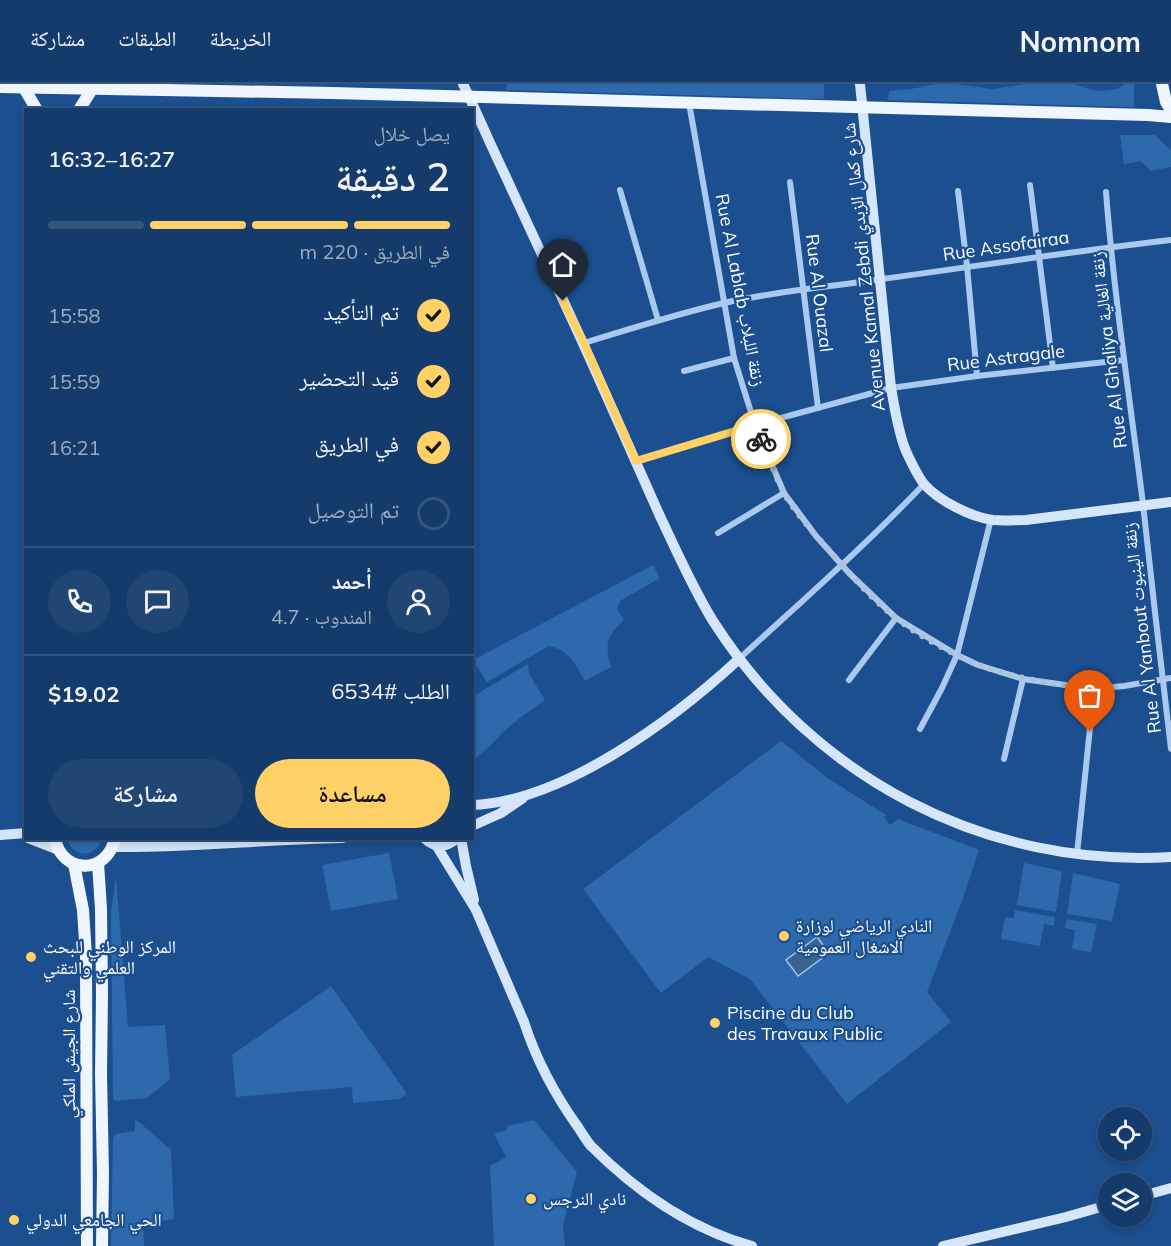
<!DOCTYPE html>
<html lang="ar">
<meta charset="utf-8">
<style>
:root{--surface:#143b6b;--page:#214673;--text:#f1f3f6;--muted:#9dadc1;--line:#33557e;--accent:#ffd166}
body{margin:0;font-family:Mulish,"Noto Naskh Arabic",sans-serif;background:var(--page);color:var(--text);direction:rtl;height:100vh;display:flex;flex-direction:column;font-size:22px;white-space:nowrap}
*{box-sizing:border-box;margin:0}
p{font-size:20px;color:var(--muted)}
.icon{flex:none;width:33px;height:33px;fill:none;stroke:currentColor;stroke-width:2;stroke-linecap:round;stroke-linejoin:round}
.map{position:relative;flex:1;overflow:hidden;direction:ltr}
.details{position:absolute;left:24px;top:24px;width:450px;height:732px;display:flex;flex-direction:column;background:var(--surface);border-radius:0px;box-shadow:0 3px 9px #0003,0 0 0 2px var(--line);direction:rtl}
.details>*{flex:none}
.buttons{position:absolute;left:1098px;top:1023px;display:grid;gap:12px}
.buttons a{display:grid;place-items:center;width:54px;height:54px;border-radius:50%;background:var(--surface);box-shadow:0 3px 9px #0003,0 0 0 2px var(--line);font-size:30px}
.pin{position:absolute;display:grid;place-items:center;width:51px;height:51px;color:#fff;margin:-62px -26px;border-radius:50% 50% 50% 0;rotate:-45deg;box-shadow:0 0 6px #0007}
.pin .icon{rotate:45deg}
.courier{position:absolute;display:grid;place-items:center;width:60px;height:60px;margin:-30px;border:4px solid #ffd166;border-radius:50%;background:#fff;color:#222;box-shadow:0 2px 8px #0007}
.headline em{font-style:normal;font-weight:600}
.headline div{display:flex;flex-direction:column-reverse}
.headline{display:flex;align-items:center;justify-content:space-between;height:102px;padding:0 24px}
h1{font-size:39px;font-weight:600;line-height:45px}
.bar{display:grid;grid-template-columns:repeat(4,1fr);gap:9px 6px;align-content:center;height:72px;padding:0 24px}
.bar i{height:8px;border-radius:4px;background:var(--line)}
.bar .selected{background:var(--accent)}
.bar p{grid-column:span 4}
.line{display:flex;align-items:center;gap:15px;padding:0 24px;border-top:2px solid var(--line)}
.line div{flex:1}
.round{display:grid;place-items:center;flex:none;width:63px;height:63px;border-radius:32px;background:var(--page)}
ol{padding:0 24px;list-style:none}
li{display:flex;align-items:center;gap:18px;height:66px}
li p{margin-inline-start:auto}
li .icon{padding:6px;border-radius:50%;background:var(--accent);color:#111;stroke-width:4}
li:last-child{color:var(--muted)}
li i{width:33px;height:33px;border:3px solid var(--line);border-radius:50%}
.button{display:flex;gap:12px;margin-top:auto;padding:12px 24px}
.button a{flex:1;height:69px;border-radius:36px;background:var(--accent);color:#111;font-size:24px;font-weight:600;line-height:69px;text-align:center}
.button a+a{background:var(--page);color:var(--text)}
header{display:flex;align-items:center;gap:36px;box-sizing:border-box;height:84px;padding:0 30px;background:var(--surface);border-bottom:2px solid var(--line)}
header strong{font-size:28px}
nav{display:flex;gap:33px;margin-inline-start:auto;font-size:21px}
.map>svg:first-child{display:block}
</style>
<header>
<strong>Nomnom</strong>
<nav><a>الخريطة</a><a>الطبقات</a><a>مشاركة</a></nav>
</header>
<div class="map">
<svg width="1171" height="1162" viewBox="0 0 1171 1162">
<rect width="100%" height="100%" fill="#1b4f8f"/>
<g fill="#2e69ad">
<polygon points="507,0 824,0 824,15 507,6"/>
<polygon points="935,0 955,0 992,5 1026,0 1074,0 1091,6 1103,7 1117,5 1125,0 1134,0 1134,23 888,16 889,7 911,5"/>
<polygon points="1120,51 1155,51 1171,66 1171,83 1151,87 1141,77 1124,80"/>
<path d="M 653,481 L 660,494 L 620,517 L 617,525 L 624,536 C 607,551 604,561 611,583 L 585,597 C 576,581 568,565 549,562 L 487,598 L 473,576 Z"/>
<path d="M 528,580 L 529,590 L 545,616 C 534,624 522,632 511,641 C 498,652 487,667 473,676 L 473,612 Z"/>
<polygon points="781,657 829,695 886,731 884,733 890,741 898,735 979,766 962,817 927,908 951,938 847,1020 750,895 708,873 661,909 583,805"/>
<path d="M 67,755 L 67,754 L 102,755 C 96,774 73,775 67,755 Z"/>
<polygon points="389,769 398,815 331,827 322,781"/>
<polygon points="1024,779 1062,787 1056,828 1017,821"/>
<polygon points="1073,789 1120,800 1112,837 1067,830"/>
<polygon points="116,793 128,943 165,941 170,995 147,1014 116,1017 113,1015 111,828"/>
<polygon points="1015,826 1055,833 1054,842 1044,840 1040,862 1001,855 1005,833 1014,834"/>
<polygon points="1067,835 1097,840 1091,868 1072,865 1075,846 1065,844"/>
<polygon points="331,902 407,1010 399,1015 353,1019 352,1003 236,1013 232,971"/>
<polygon points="135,1036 138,1037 171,1066 174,1135 143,1140 144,1162 111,1162 113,1054 116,1050 135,1047"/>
<path d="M 534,1036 L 577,1088 L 563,1141 L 565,1162 L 494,1162 L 490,1082 L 506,1073 L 494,1050 C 499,1047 505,1050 508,1042 Z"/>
</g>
<polygon fill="#3c6290" stroke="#9cc4f0" stroke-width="1.5" points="817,853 829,869 798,892 786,876"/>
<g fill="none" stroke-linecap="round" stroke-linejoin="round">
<g stroke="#a9c9ee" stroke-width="6">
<polyline points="689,19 734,274 755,341 784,409 816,452 849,489 896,534 957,571 978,581 1023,595 1094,605 1124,602 1171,594"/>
<polyline points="790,98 818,324"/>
<polyline points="1030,101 1053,284"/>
<polyline points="620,106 658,236"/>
<polyline points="958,107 967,182 977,292"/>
<path d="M 1106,108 C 1114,212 1130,316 1143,420 C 1152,502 1161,583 1171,665"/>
<path d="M 584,259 C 630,245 676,230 724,219 C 776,207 829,203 882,195 C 978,182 1074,167 1171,156"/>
<polyline points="684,287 734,274"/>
<polyline points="636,377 755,341 891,304 977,292 1124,276"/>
<polyline points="718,449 784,409"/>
<path d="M 740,574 C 802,517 866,461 924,400"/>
<polyline points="849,596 896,534"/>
<polyline points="920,645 942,604 957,571 991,435"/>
<polyline points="1004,675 1023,595"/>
<polyline points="1077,770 1094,605"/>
</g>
<g stroke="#d6e6fa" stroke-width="10">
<path d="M 463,0 C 478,31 491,62 506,93 C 537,161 569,227 599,295 C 619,340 639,385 659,430 C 676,466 692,503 713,537 C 813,694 985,784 1171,773"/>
<path d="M 860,0 L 891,304 C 895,325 898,348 906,367 C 911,378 917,391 924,400 C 939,417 971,433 993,436 C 1004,437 1015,436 1026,436 L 1171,418"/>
<path d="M 472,721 C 563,718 674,635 739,575"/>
<polyline points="472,742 501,729 523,714"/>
<polyline points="0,751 26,749"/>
<polyline points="28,754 59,766"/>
<path d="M 424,754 C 435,764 446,764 457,754"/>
<polyline points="461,754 466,782 474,816"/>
<path d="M 436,761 L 476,826 L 524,938 C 536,975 555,1011 578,1043 C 582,1049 586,1056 591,1062 C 636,1107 690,1145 752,1162"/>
<path d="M 113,763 C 190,764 267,755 343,754"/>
<polyline points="1142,1112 1171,1104"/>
<polyline points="943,1162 1066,1133 1108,1121"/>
</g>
<g stroke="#f0f6ff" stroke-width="12">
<polyline points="1162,0 1166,18 1171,26"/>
<polyline points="0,3 332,9 1148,31 1171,33"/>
<polyline points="24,4 37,26"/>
<polyline points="79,26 92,5"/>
<path d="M 55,754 C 61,790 107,792 115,754"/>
<polyline points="98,779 101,825 102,909 101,990 103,1090 102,1162"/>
<polyline points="74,780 83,826 86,872 87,1162"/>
</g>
</g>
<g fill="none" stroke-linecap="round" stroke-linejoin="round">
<path stroke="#afc1d8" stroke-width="6" stroke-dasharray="0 10.8" d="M 761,355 C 768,372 775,392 784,409 C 795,428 811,446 826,463 C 848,487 870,514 896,534 C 919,552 952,570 979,581 C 1016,595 1055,600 1094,605 L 1090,648"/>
<polyline stroke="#ffd166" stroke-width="8" points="563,217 584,259 636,377 755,341 761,355"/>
</g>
<g fill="#ffd166" stroke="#1b4f8f" stroke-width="2">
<circle cx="784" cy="852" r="6"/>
<circle cx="31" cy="873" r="6"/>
<circle cx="715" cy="939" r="6"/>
<circle cx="531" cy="1115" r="6"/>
<circle cx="14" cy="1136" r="6"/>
</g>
<g text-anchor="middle" stroke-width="4.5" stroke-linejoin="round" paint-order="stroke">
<g font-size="18" fill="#fff" stroke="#1b4f8f">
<text transform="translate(1006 162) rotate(-8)" y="6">Rue Assofairaa</text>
<text transform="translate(864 183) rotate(-96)" y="6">Avenue Kamal Zebdi شارع كمال الزبدي</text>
<text transform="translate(740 206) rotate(79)" y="6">Rue Al Lablab زنقة اللبلاب</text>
<text transform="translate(819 209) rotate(83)" y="6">Rue Al Ouazal</text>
<text transform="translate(1109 266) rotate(-97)" y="6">Rue Al Ghaliya زنقة الغالية</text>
<text transform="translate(1006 274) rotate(-7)" y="6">Rue Astragale</text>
<text transform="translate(1142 544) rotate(-97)" y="6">Rue Al Yanbout زنقة الينبوت</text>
<text transform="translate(69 970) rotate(-90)" y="6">شارع الجيش الملكي</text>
</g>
<g font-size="18" fill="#fff" stroke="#1b4f8f" text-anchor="start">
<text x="796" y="848">النادي الرياضي لوزارة<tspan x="796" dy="21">الاشغال العمومية</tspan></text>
<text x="43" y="869">المركز الوطني للبحث<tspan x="43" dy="21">العلمي والتقني</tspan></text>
<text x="727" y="935">Piscine du Club<tspan x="727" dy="21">des Travaux Public</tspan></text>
<text x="543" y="1121">نادي النرجس</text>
<text x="26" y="1142">الحي الجامعي الدولي</text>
</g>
</g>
</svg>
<div class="buttons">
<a><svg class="icon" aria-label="locate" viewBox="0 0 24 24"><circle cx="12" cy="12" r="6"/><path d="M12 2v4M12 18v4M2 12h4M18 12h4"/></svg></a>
<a><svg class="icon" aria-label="layers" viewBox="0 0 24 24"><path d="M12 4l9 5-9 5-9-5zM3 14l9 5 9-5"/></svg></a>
</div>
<div class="pin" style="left:1090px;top:648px;background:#ea580c"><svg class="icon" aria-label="bag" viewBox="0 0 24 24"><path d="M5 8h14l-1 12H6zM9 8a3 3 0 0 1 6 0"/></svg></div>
<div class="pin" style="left:563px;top:217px;background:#1f2937"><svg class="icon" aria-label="home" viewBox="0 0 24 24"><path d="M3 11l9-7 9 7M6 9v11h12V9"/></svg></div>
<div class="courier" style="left:761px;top:355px"><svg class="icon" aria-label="bike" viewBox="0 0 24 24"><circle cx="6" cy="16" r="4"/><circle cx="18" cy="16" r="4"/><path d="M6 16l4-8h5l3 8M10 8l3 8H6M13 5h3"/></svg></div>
<section class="details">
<div class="headline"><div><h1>2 دقيقة</h1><p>يصل خلال</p></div><em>16:27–16:32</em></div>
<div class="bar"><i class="selected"></i><i class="selected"></i><i class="selected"></i><i></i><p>في الطريق · 220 m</p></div>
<ol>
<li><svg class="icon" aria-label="check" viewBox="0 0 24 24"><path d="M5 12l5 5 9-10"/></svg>تم التأكيد<p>15:58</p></li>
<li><svg class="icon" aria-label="check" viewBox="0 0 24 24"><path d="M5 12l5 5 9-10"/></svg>قيد التحضير<p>15:59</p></li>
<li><svg class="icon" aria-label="check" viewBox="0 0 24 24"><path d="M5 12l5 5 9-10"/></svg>في الطريق<p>16:21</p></li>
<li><i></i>تم التوصيل</li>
</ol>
<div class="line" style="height:108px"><a class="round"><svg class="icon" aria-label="person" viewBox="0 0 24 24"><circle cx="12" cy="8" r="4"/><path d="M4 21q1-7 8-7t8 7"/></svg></a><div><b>أحمد</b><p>المندوب · 4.7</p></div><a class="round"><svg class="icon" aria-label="chat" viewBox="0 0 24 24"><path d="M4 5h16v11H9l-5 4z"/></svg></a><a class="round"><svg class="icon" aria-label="phone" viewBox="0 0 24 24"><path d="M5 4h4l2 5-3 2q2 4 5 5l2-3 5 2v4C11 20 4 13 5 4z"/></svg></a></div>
<div class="line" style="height:78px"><div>الطلب #6534</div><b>$19.02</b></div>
<div class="button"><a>مساعدة</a><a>مشاركة</a></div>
</section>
</div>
